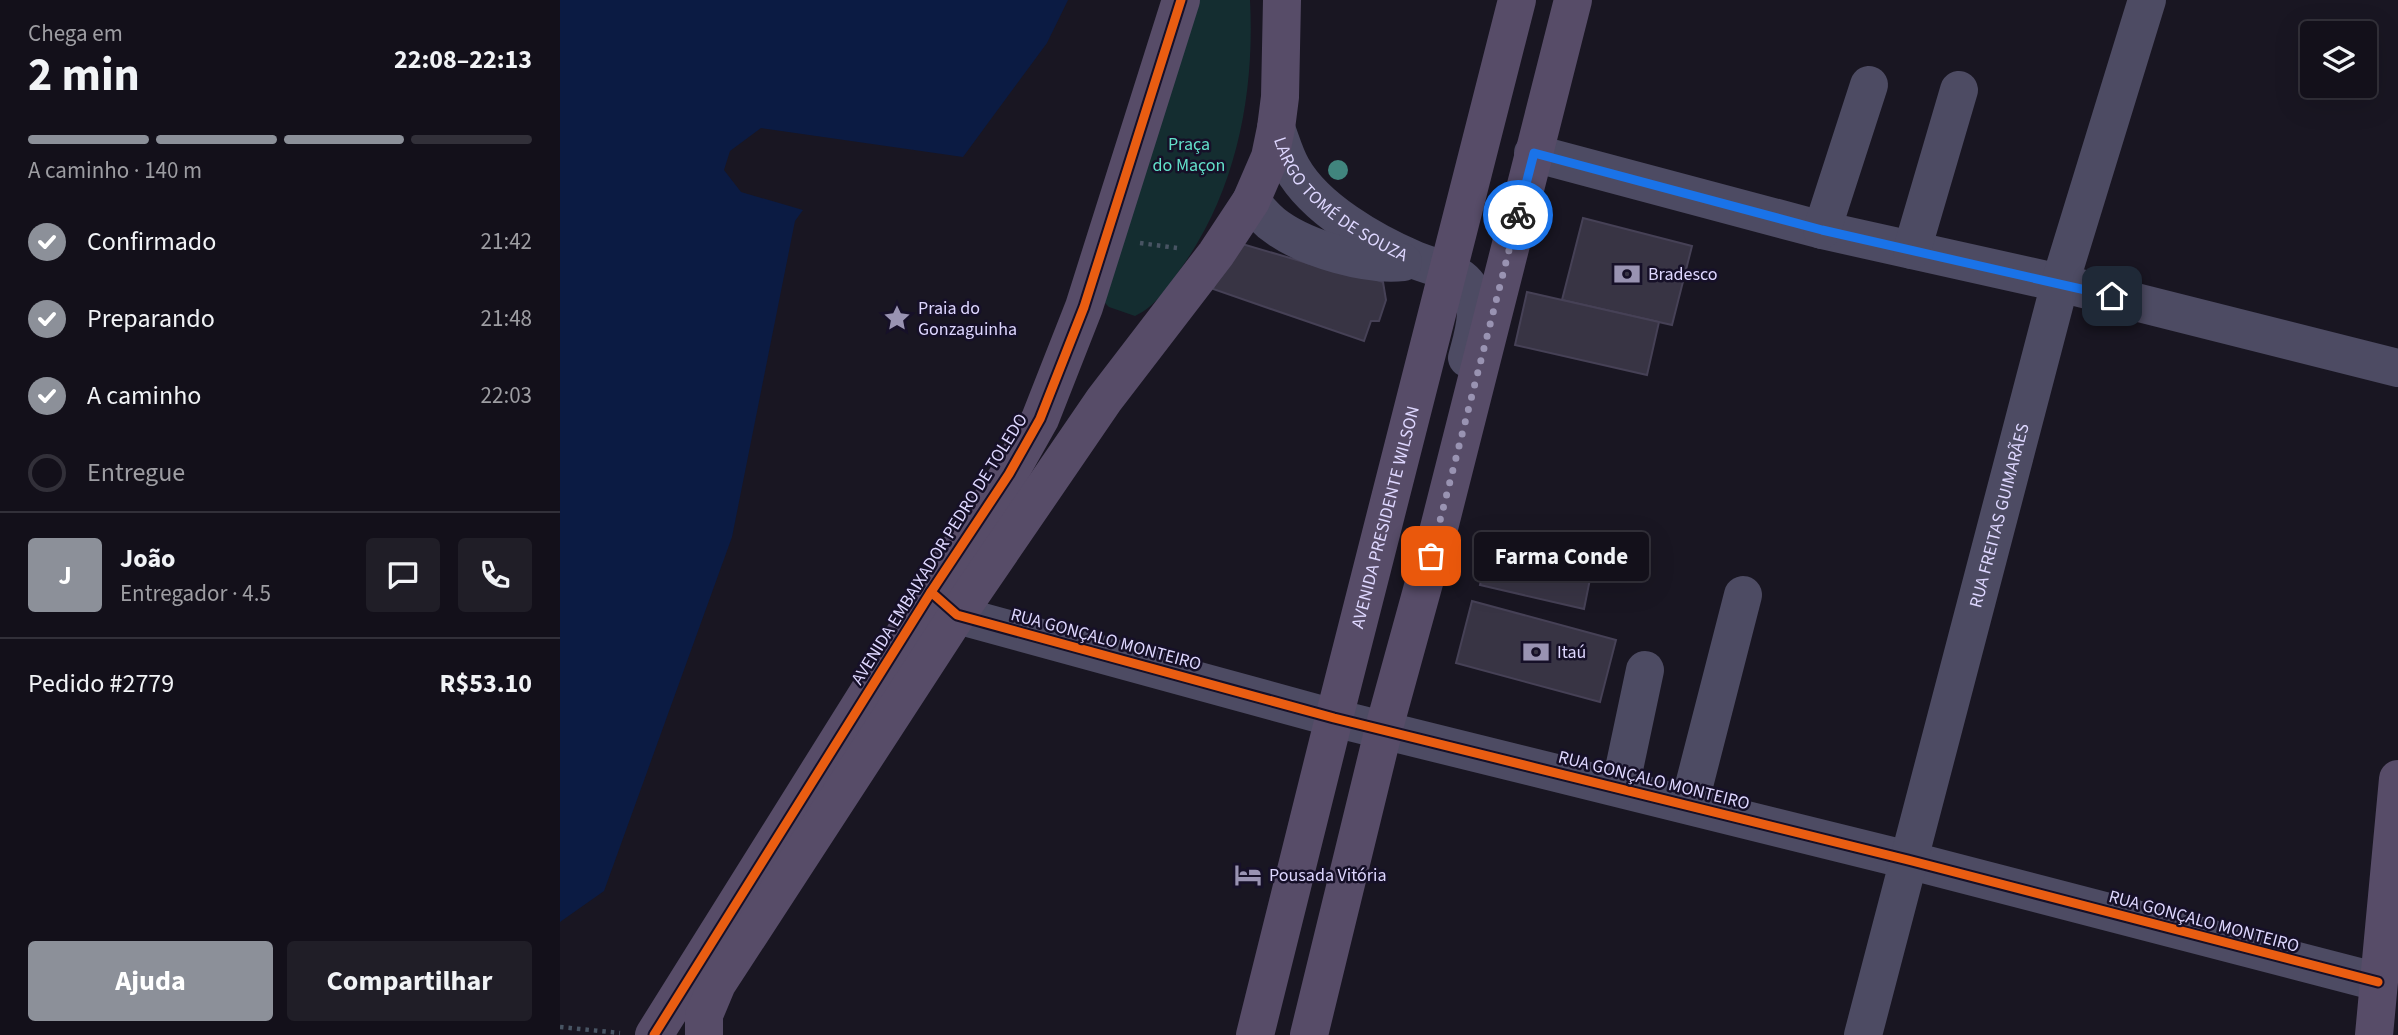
<!DOCTYPE html>
<html lang="pt">
<meta charset="utf-8">
<style>
:root{--surface:#13101a;--page:#201e27;--text:#f1f3f6;--muted:#9d9da2;--line:#323039;--accent:#8c9099}
body{margin:0;font-family:"Source Sans 3",sans-serif;background:var(--page);color:var(--text);height:100vh;display:flex;flex-direction:column;font-size:26px;white-space:nowrap}
*{box-sizing:border-box;margin:0}
p{font-size:23px;color:var(--muted)}
.icon{flex:none;width:38px;height:38px;fill:none;stroke:currentColor;stroke-width:2;stroke-linecap:round;stroke-linejoin:round}
.map{position:relative;flex:1;overflow:hidden}
.side{display:flex;flex-direction:column;background:var(--surface);width:560px}
.side>*{flex:none}
.fabs{position:absolute;left:1740px;top:21px;display:grid;gap:14px}
.fabs a{display:grid;place-items:center;width:77px;height:77px;border-radius:7px;background:var(--surface);box-shadow:0 7px 28px #0002,0 0 0 2px var(--line);font-size:35px}
.pin{position:absolute;display:grid;place-items:center;width:60px;height:60px;color:#fff;margin:-30px;border-radius:14px;box-shadow:0 4px 10px #0006}
.courier{position:absolute;display:grid;place-items:center;width:70px;height:70px;margin:-35px;border:5px solid #1a73e8;border-radius:50%;background:#fff;color:#222;box-shadow:0 2px 9px #0007}
.bubble{position:absolute;height:49px;border-radius:7px;background:var(--surface);box-shadow:0 7px 28px #0002,0 0 0 2px var(--line);font-size:23px;font-weight:700;line-height:49px;text-align:center}
.headline em{font-style:normal;font-weight:700}
.headline div{display:flex;flex-direction:column-reverse}
.headline{display:flex;align-items:center;justify-content:space-between;height:119px;padding:0 28px}
h1{font-size:46px;font-weight:700;line-height:52px}
.bar{display:grid;grid-template-columns:repeat(4,1fr);gap:10px 7px;align-content:center;height:84px;padding:0 28px}
.bar i{height:9px;border-radius:5px;background:var(--line)}
.bar .current{background:var(--accent)}
.bar p{grid-column:span 4}
.line{display:flex;align-items:center;gap:18px;padding:0 28px;border-top:2px solid var(--line)}
.line div{flex:1}
.round{display:grid;place-items:center;flex:none;width:74px;height:74px;border-radius:7px;background:var(--page)}
ol{padding:0 28px;list-style:none}
li{display:flex;align-items:center;gap:21px;height:77px}
li p{margin-inline-start:auto}
li .icon{padding:7px;border-radius:50%;background:var(--accent);color:#fff;stroke-width:4}
li:last-child{color:var(--muted)}
li i{width:38px;height:38px;border:4px solid var(--line);border-radius:50%}
.cta{display:flex;gap:14px;margin-top:auto;padding:14px 28px}
.cta a{flex:1;height:80px;border-radius:7px;background:var(--accent);color:#fff;font-size:28px;font-weight:700;line-height:80px;text-align:center}
.cta a+a{background:var(--page);color:var(--text)}
main{display:flex;flex:1;min-height:0}
.map>svg:first-child{display:block}
</style>
<main>
<section class="side">
<div class="headline"><div><h1>2 min</h1><p>Chega em</p></div><em>22:08–22:13</em></div>
<div class="bar"><i class="current"></i><i class="current"></i><i class="current"></i><i></i><p>A caminho · 140 m</p></div>
<ol>
<li><svg class="icon" aria-label="check" viewBox="0 0 24 24"><path d="M5 12l5 5 9-10"/></svg>Confirmado<p>21:42</p></li>
<li><svg class="icon" aria-label="check" viewBox="0 0 24 24"><path d="M5 12l5 5 9-10"/></svg>Preparando<p>21:48</p></li>
<li><svg class="icon" aria-label="check" viewBox="0 0 24 24"><path d="M5 12l5 5 9-10"/></svg>A caminho<p>22:03</p></li>
<li><i></i>Entregue</li>
</ol>
<div class="line" style="height:126px"><b class="round" style="background:var(--accent);color:#fff">J</b><div><b>João</b><p>Entregador · 4.5</p></div><a class="round"><svg class="icon" aria-label="chat" viewBox="0 0 24 24"><path d="M4 5h16v11H9l-5 4z"/></svg></a><a class="round"><svg class="icon" aria-label="phone" viewBox="0 0 24 24"><path d="M5 4h4l2 5-3 2q2 4 5 5l2-3 5 2v4C11 20 4 13 5 4z"/></svg></a></div>
<div class="line" style="height:91px"><div>Pedido #2779</div><b>R$53.10</b></div>
<div class="cta"><a>Ajuda</a><a>Compartilhar</a></div>
</section>
<div class="map">
<svg width="1838" height="1035" viewBox="0 0 1838 1035">
<rect width="100%" height="100%" fill="#191622"/>
<path fill="#142d30" d="M 633,0 L 690,0 C 695,95 676,193 619,271 C 606,289 596,306 575,316 L 549,307 L 539,297 Z"/>
<polygon fill="#0b1b43" points="0,0 508,0 487,43 403,157 201,128 170,151 164,170 181,192 243,210 235,221 172,537 44,891 0,922"/>
<g fill="#383444" stroke="#464156" stroke-width="2">
<polygon points="1023,218 1132,246 1112,325 1002,300"/>
<polygon points="672,241 761,267 765,262 823,282 826,300 819,321 811,321 804,341 653,289"/>
<polygon points="967,292 1099,322 1087,375 955,345"/>
<polygon points="929,549 1031,574 1024,609 920,585"/>
<polygon points="912,601 1056,640 1040,702 896,663"/>
</g>
<g fill="none" stroke-linecap="round" stroke-linejoin="round">
<g stroke="#485463" stroke-width="4.5" stroke-dasharray="3.5 5" stroke-linecap="butt">
<polyline points="580,243 617,248"/>
<polyline points="0,1027 60,1033"/>
</g>
<g stroke="#4d4b63" stroke-width="38">
<path id="s1" d="M 716,128 C 721,141 725,156 732,168 C 755,209 813,242 855,260 C 871,267 891,269 904,281 C 925,301 913,335 907,358"/>
<polyline points="973,153 1262,230 1500,283 1838,368"/>
<path d="M 691,201 C 699,211 707,221 718,228 C 748,249 807,266 843,262"/>
<polyline points="1262,230 1309,85"/>
<polyline points="1352,250 1399,90"/>
<polyline points="373,593 397,615 774,718 1348,860 1818,982"/>
<polyline points="1060,788 1085,670"/>
<polyline points="1129,805 1183,595"/>
<path id="s2" d="M 1303,1035 L 1500,283 L 1587,0"/>
</g>
<g stroke="#574c68" stroke-width="38">
<polyline points="94,1035 371,592 449,474 480,419 524,307 621,0"/>
<polyline points="144,1035 144,1015 157,984 397,615 544,400 656,254 691,201 710,157 716,128 720,97 722,0"/>
<path id="s3" d="M 695,1035 L 774,718 L 957,0"/>
<polyline points="749,1035 824,728 878,532 1013,0"/>
<polyline points="1814,1035 1838,779"/>
</g>
<defs>
<g id="cycleway">
<polyline points="371,592 397,615 774,718 1348,860 1818,982"/>
<polyline points="94,1035 371,592 449,474 480,419 524,307 621,0"/>
</g>
</defs>
<use href="#cycleway" stroke="#161028" stroke-width="13"/>
<use href="#cycleway" stroke="#e95d12" stroke-width="9"/>
</g>
<circle fill="#41857e" cx="778" cy="170" r="10"/>
<g fill="none" stroke-linecap="round" stroke-linejoin="round">
<polyline stroke="#9993b2" stroke-width="7" stroke-dasharray="0 12.6" points="871,556 958,215"/>
<polyline stroke="#1a73e8" stroke-width="9" points="958,215 974,153 1262,230 1552,296"/>
</g>
<defs>
<symbol id="bank-bare" viewBox="-9 -9 18 18"><path d="M-6-4H6V4H-6ZM0-2.3a2.3 2.3 0 1 0 0 4.6a2.3 2.3 0 1 0 0-4.6Z" fill="#9993b2" stroke="#161028" stroke-width="2.5" paint-order="stroke"/></symbol>
<symbol id="sight-bare" viewBox="-9 -9 18 18"><path d="M0-6L1.8-2.2L6-1.7L2.9 1.2L3.7 5.4L0 3.3L-3.7 5.4L-2.9 1.2L-6-1.7L-1.8-2.2Z" fill="#9993b2" stroke="#161028" stroke-width="2.5" paint-order="stroke"/></symbol>
<symbol id="hotel-bare" viewBox="-9 -9 18 18"><path d="M-6-4.5h1.5V1H6V5H4.5V3h-9V5H-6ZM-4 0a1.8 1.8 0 1 1 3.6 0ZM.5 0V-2.5h3Q6-2.5 6 0Z" fill="#9993b2" stroke="#161028" stroke-width="2.5" paint-order="stroke"/></symbol>
</defs>
<g fill-rule="evenodd">
<use href="#bank-bare" x="1048" y="255" width="38" height="38"/>
<use href="#sight-bare" x="318" y="299" width="38" height="38"/>
<use href="#bank-bare" x="957" y="633" width="38" height="38"/>
<use href="#hotel-bare" x="669" y="856" width="38" height="38"/>
</g>
<g text-anchor="middle" stroke-width="5" stroke-linejoin="round" paint-order="stroke">
<g font-size="18" fill="#62e0c9" stroke="#161028">
<text x="629" y="150">Praça<tspan x="629" dy="21">do Maçon</tspan></text>
</g>
<g font-size="18" fill="#ded7ff" stroke="#161028">
<text dy="6" stroke="none"><textPath href="#s1" startOffset="100">LARGO TOMÉ DE SOUZA</textPath></text>
<text dy="6" stroke="none"><textPath href="#s2" startOffset="537">RUA FREITAS GUIMARÃES</textPath></text>
<text dy="6" stroke="none"><textPath href="#s3" startOffset="534">AVENIDA PRESIDENTE WILSON</textPath></text>
<text transform="translate(379 549) rotate(-58)" y="6">AVENIDA EMBAIXADOR PEDRO DE TOLEDO</text>
<text transform="translate(546 639) rotate(15)" y="6">RUA GONÇALO MONTEIRO</text>
<text transform="translate(1094 780) rotate(14)" y="6">RUA GONÇALO MONTEIRO</text>
<text transform="translate(1644 921) rotate(15)" y="6">RUA GONÇALO MONTEIRO</text>
</g>
<g font-size="18" fill="#ded7ff" stroke="#161028" text-anchor="start">
<text x="1088" y="280">Bradesco</text>
<text x="358" y="314">Praia do<tspan x="358" dy="21">Gonzaguinha</tspan></text>
<text x="997" y="658">Itaú</text>
<text x="709" y="881">Pousada Vitória</text>
</g>
</g>
</svg>
<div class="fabs">
<a><svg class="icon" aria-label="layers" viewBox="0 0 24 24"><path d="M12 4l9 5-9 5-9-5zM3 14l9 5 9-5"/></svg></a>
</div>
<div class="pin" style="left:871px;top:556px;background:#ea580c"><svg class="icon" aria-label="bag" viewBox="0 0 24 24"><path d="M5 8h14l-1 12H6zM9 8a3 3 0 0 1 6 0"/></svg></div>
<div class="pin" style="left:1552px;top:296px;background:#1f2937"><svg class="icon" aria-label="home" viewBox="0 0 24 24"><path d="M3 11l9-7 9 7M6 9v11h12V9"/></svg></div>
<div class="courier" style="left:958px;top:215px"><svg class="icon" aria-label="bike" viewBox="0 0 24 24"><circle cx="6" cy="16" r="4"/><circle cx="18" cy="16" r="4"/><path d="M6 16l4-8h5l3 8M10 8l3 8H6M13 5h3"/></svg></div>
<div class="bubble" style="left:914px;top:532px;width:175px">Farma Conde</div>
</div>
</main>
